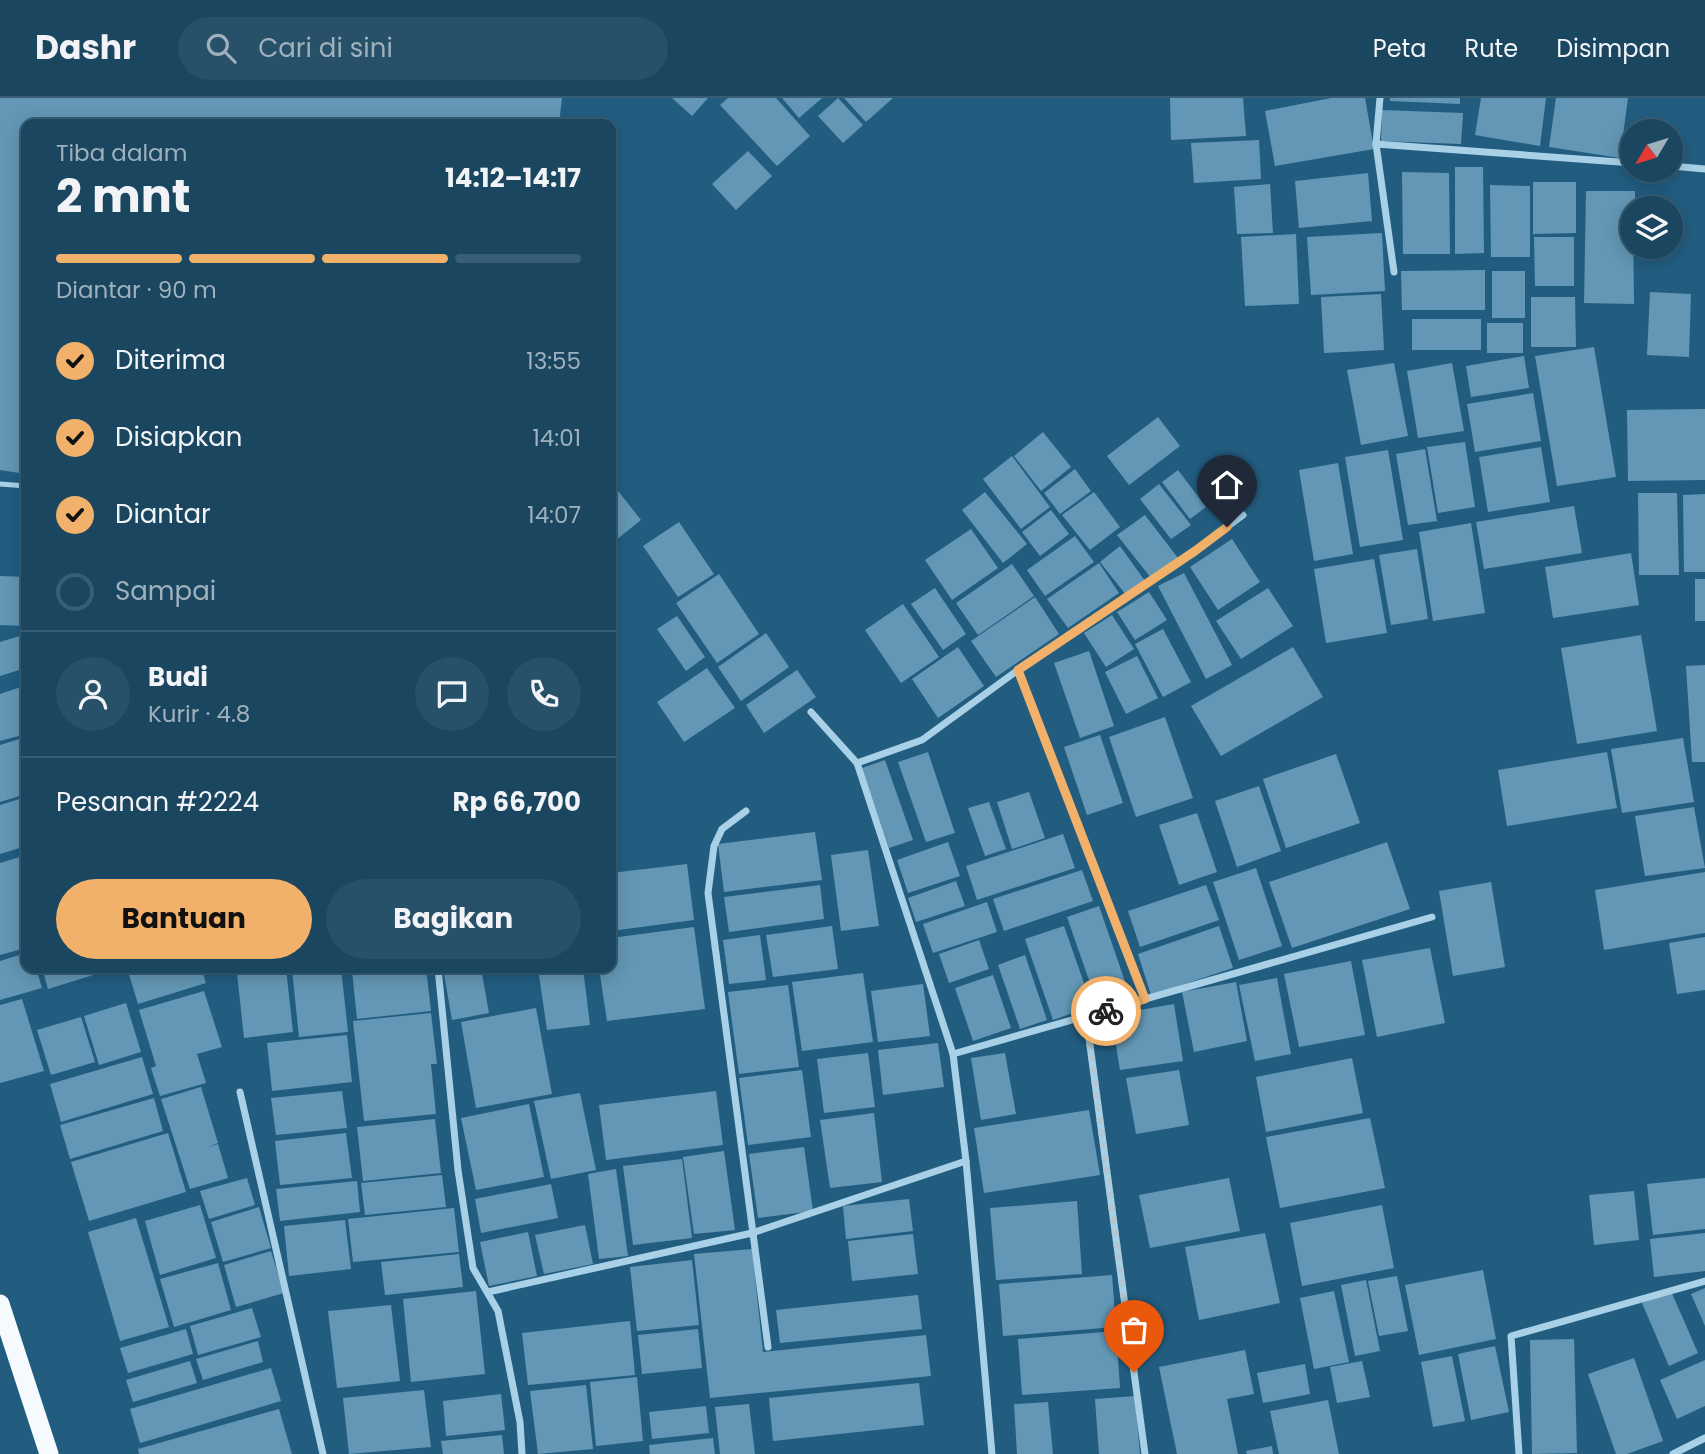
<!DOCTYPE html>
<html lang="id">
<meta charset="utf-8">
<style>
:root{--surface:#1a4660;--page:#275069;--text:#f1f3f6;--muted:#9fb1bd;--line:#385e75;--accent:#f2b16b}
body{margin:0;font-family:Poppins,sans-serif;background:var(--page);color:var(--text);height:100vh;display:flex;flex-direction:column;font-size:26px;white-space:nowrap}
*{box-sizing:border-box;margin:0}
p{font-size:23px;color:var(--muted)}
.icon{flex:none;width:38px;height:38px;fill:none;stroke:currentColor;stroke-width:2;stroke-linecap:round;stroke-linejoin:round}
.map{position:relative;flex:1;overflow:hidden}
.panel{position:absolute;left:21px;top:21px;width:595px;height:854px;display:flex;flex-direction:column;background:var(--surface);border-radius:14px;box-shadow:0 4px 18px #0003,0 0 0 2px var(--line)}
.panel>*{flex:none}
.needle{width:46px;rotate:232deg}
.tools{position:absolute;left:1620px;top:21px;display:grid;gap:14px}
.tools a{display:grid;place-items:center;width:63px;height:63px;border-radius:50%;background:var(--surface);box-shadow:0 4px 18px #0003,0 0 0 2px var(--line);font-size:35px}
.pin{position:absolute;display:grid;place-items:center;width:60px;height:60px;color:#fff;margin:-72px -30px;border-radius:50% 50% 50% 0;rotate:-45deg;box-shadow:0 0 7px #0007}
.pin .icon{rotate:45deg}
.courier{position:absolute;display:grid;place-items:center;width:70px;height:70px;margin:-35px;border:5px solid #f2b16b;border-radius:50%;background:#fff;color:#222;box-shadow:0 2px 9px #0007}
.headline em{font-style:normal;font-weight:700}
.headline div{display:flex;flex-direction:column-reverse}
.headline{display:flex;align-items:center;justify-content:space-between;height:119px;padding:0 35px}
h1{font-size:46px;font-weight:700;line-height:52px}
.bar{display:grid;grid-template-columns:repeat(4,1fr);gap:10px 7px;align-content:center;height:84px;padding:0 35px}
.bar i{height:9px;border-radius:5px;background:var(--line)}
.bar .current{background:var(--accent)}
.bar p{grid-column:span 4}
.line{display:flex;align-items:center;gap:18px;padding:0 35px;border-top:2px solid var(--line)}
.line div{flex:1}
.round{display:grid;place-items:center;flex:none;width:74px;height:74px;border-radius:37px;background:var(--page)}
ol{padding:0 35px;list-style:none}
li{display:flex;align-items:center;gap:21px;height:77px}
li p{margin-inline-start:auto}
li .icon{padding:7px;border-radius:50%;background:var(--accent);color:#111;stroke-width:4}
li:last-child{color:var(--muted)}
li i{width:38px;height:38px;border:4px solid var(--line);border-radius:50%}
.primary-button{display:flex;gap:14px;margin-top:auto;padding:14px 35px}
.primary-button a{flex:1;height:80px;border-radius:42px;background:var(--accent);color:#111;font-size:28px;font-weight:700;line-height:80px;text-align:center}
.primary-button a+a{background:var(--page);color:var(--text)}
header{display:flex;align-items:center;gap:42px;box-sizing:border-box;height:98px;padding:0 35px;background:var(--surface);border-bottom:2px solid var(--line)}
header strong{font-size:33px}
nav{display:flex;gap:38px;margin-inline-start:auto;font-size:24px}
.search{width:490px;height:63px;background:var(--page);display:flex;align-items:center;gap:18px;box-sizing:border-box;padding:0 24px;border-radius:38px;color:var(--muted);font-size:26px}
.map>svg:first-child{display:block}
</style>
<header>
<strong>Dashr</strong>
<div class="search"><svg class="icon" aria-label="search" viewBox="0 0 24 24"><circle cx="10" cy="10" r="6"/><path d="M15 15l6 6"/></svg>Cari di sini</div>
<nav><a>Peta</a><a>Rute</a><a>Disimpan</a></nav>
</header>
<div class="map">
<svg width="1705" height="1356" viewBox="0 0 1705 1356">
<rect width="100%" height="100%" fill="#225d80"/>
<g fill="#6397b5">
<polygon points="0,0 562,0 559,26 26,26 26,376 0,372"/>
<polygon points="672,0 708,0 692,18"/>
<polygon points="728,0 776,0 810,38 777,68 720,7"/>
<polygon points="782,0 822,0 799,20"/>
<polygon points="838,0 863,27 843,45 818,18"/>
<polygon points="844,0 893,0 866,24"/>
<polygon points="1170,0 1243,0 1246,38 1171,42"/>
<polygon points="1331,0 1365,0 1374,51 1275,68 1265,13"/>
<polygon points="1390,0 1460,0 1460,6 1390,3"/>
<polygon points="1481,0 1546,0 1540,48 1475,37"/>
<polygon points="1556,0 1628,0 1620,60 1549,49"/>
<polygon points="1382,12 1463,15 1461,46 1381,43"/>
<polygon points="1259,42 1261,81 1194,85 1191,45"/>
<polygon points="748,53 772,78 736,112 712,86"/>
<polygon points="1455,69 1483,69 1484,155 1455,156"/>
<polygon points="1402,74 1449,75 1450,156 1403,156"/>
<polygon points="1368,75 1372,123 1299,130 1295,83"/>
<polygon points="1533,84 1576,84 1576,135 1533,136"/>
<polygon points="1270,86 1273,135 1237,136 1234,89"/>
<polygon points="1490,87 1530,88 1530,159 1491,159"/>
<polygon points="1586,93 1635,93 1635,110 1633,110 1634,206 1584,205"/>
<polygon points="1382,135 1385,193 1311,197 1307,139"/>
<polygon points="1296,136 1299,206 1245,208 1241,139"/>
<polygon points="1534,139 1574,139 1574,188 1535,188"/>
<polygon points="1485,172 1485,212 1402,212 1401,173"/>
<rect x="1492" y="173" width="33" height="47"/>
<polygon points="1650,194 1691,196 1689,259 1647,257"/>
<polygon points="1381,196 1384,252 1324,255 1321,199"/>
<polygon points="1531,199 1575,199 1576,249 1531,249"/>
<rect x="1412" y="221" width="69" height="31"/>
<rect x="1487" y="225" width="36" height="30"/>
<polygon points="1594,249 1616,379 1557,388 1535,258"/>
<polygon points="1524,258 1529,290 1471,299 1466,268"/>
<polygon points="1394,265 1408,338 1361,347 1347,272"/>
<polygon points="1452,265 1464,333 1418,340 1407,273"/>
<polygon points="1533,295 1541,343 1475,354 1467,306"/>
<polygon points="1705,311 1705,382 1628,383 1627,312"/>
<polygon points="1158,319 1180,348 1129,387 1107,358"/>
<polygon points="1043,334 1071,369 1041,393 1014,358"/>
<polygon points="1465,344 1475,409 1438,415 1427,349"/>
<polygon points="1541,349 1550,404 1488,414 1479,359"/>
<polygon points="1425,351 1437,423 1408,427 1396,356"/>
<polygon points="1388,352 1403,442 1360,449 1345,359"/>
<polygon points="1012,358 1050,409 1021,431 983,381"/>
<polygon points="1338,365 1353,456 1314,463 1299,372"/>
<polygon points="1075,371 1091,393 1060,416 1044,395"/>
<polygon points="1178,372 1206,409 1190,421 1162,384"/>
<polygon points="611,384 641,422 611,446"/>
<polygon points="1159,386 1191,427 1171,441 1140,401"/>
<polygon points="985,394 1027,446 1003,465 962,412"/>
<polygon points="1094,394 1120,429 1090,452 1062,417"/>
<polygon points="1638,395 1677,395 1679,477 1639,477"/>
<polygon points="1705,396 1705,474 1684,474 1683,397"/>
<polygon points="1574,408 1582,455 1484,471 1476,424"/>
<polygon points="1051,412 1069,436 1040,458 1022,434"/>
<polygon points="1145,417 1178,460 1151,480 1117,437"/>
<polygon points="679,424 714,476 678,499 643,448"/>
<polygon points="1471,425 1485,515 1433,523 1419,434"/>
<polygon points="971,431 998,470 952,502 925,462"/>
<polygon points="1075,438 1094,464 1045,498 1027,472"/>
<polygon points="1232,441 1260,484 1218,512 1190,469"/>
<polygon points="1120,448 1145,483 1126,497 1100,464"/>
<polygon points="1417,451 1428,521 1391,527 1379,457"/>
<polygon points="1631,455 1639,507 1553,520 1545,469"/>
<polygon points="1374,461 1387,535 1326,545 1314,471"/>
<polygon points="1099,465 1119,495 1068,530 1047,501"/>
<polygon points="1012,466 1034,498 978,537 956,505"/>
<polygon points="1184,475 1232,567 1206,581 1158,488"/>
<polygon points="719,476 759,536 717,565 676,505"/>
<polygon points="0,478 26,479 26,528 0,527"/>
<rect x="1695" y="481" width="10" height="42"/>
<polygon points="935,490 966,536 943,552 911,506"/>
<polygon points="1268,490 1293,528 1241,561 1216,523"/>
<polygon points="1149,494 1167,522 1135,542 1117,514"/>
<polygon points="1035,499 1059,536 996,579 971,543"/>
<polygon points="903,506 939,559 901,585 865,532"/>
<polygon points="1112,517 1134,551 1106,569 1084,535"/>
<polygon points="677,518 705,559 686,573 657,531"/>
<polygon points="1163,531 1191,584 1163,599 1135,546"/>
<polygon points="766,535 789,569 741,603 718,569"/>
<polygon points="26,536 26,570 0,578 0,544"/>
<polygon points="1641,537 1657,633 1577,646 1561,550"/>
<polygon points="958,549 984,588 938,620 912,581"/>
<polygon points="1293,549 1323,599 1221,658 1191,608"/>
<polygon points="1089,553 1114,628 1080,640 1054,565"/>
<polygon points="1137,558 1158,600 1126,616 1105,574"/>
<polygon points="1705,567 1705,664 1692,664 1686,568"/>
<polygon points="707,570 735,610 684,644 657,604"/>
<polygon points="797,572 816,599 764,635 746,607"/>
<polygon points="21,589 26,605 26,636 0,643 0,596"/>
<polygon points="1165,619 1193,700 1136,719 1109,639"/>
<polygon points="1100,637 1123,705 1087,717 1064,649"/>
<polygon points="26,639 26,696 0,704 0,647"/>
<polygon points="1683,640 1694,704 1622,715 1611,651"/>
<polygon points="928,654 955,735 926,744 898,664"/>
<polygon points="1607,654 1617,710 1507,728 1498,672"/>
<polygon points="1336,656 1360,725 1286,750 1263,681"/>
<polygon points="885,662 913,742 889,750 862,670"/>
<polygon points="1259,688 1281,753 1237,769 1215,703"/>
<polygon points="1029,694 1045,740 1012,751 997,704"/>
<polygon points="26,699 26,748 0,756 0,707"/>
<polygon points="989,704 1006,751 985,758 968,710"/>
<polygon points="1694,709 1705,770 1645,778 1635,718"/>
<polygon points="1197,715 1217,774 1179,787 1159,727"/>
<polygon points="815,734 822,782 724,794 718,746"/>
<polygon points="1063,736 1075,770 977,802 966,768"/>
<polygon points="948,744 960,778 908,795 897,762"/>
<polygon points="1387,744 1410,811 1292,850 1269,784"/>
<polygon points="868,752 879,828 841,833 831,757"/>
<polygon points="23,758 26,771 26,850 0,857 0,765"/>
<polygon points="687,766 694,822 611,833 611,775"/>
<polygon points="1256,770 1282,848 1239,862 1213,784"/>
<polygon points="1082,772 1093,803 1004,833 993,801"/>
<polygon points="1705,774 1705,835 1604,852 1595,792"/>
<polygon points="956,783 965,808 916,824 908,800"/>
<polygon points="1491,784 1505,869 1453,878 1439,793"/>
<polygon points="820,787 824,821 729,834 724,799"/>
<polygon points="1206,787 1219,822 1140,849 1128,813"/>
<polygon points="987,804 997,834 933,855 923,826"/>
<polygon points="1099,808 1130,898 1098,908 1067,819"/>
<polygon points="832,828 838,871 773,879 766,837"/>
<polygon points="1064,828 1092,908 1053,922 1025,841"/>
<polygon points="1219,828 1233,870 1151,897 1138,856"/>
<polygon points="694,829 705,911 607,923 599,870 611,870 611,840"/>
<polygon points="760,837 766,882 729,886 723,842"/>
<polygon points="1705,839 1705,892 1677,896 1669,845"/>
<polygon points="979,842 989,871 949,885 939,856"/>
<polygon points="1430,850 1445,925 1377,939 1362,862"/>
<polygon points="26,855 26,870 36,870 42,890 0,902 0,863"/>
<polygon points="1025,857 1047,922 1020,931 998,867"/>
<polygon points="1351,863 1365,937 1299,949 1284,876"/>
<polygon points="42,870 116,870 48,891"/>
<polygon points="127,870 201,870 206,885 138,906"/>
<polygon points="308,870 341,870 348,934 299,939 292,871"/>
<polygon points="388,870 426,870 431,913 357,921 352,873"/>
<polygon points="443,870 481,870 489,915 452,922"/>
<polygon points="538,870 583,870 590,927 547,932"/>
<polygon points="286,871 293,934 244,940 237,875"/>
<polygon points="863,875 873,944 802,953 792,884"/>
<polygon points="993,877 1011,930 973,943 955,890"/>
<polygon points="1277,880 1291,956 1255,963 1239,887"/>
<polygon points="1236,884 1247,943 1194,954 1182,894"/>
<polygon points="923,886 930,938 878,944 871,893"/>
<polygon points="788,887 799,969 739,976 728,894"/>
<polygon points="204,893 222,949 197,956 206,985 160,998 151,970 156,968 139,912"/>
<polygon points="22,901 44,973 0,985 0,907"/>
<polygon points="126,905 141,954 99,967 84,918"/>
<polygon points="1174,906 1183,963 1120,972 1111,917"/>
<polygon points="536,910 552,996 476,1010 461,924"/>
<polygon points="431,915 437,966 431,966 436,1016 364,1023 353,923"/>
<polygon points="81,919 95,964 51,977 37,932"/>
<polygon points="347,937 352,984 272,993 267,945"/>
<polygon points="938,945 944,989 883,997 878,952"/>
<polygon points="868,955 875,1009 824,1015 817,961"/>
<polygon points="1005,955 1016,1016 981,1022 971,960"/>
<polygon points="142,959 153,996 61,1024 50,986"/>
<polygon points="1352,960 1363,1015 1266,1034 1256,979"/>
<polygon points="802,972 811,1039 748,1047 739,980"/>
<polygon points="1179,972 1189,1027 1136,1036 1126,980"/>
<polygon points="201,989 218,1045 208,1049 218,1046 228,1080 190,1091 161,1001"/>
<polygon points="342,993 347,1030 276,1037 271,1000"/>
<polygon points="716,993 723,1047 606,1062 599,1007"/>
<polygon points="580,995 596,1072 551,1081 534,1003"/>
<polygon points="154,1000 163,1033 70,1061 60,1027"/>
<polygon points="529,1006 544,1079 476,1092 461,1020"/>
<polygon points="1089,1012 1100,1077 984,1095 974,1030"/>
<polygon points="874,1015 882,1084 830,1090 820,1022"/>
<polygon points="1370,1020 1385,1090 1280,1110 1266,1039"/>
<polygon points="435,1021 441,1075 363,1083 357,1029"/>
<polygon points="168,1035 186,1094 89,1123 71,1064"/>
<polygon points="346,1035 352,1080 280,1087 275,1043"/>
<polygon points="804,1049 813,1113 758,1120 749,1056"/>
<polygon points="724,1053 735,1132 694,1136 683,1059"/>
<polygon points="682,1061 692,1140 633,1147 623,1068"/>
<polygon points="616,1071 628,1158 599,1161 588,1076"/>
<polygon points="442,1077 446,1109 365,1117 361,1085"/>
<polygon points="247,1080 255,1107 209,1121 200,1093"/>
<polygon points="1229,1080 1240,1133 1150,1150 1139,1097"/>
<polygon points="1705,1080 1705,1131 1653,1137 1647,1086"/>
<polygon points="357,1083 360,1114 280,1123 276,1091"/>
<polygon points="551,1086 558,1120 481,1135 475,1101"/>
<polygon points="1634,1093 1639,1142 1594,1147 1589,1097"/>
<polygon points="909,1101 913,1133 846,1141 843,1108"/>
<polygon points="1077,1103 1082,1176 996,1182 990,1110"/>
<polygon points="200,1107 216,1160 160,1177 145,1123"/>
<polygon points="1382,1107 1394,1170 1302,1188 1290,1125"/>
<polygon points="259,1109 271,1150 223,1164 211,1124"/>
<polygon points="454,1110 459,1154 353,1164 348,1121"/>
<polygon points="136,1120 169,1229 120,1243 88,1134"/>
<polygon points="345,1122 351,1171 289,1178 284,1128"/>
<polygon points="585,1127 593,1166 544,1176 535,1137"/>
<polygon points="528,1134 537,1178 489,1188 480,1144"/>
<polygon points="1265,1135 1280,1205 1199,1222 1185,1149"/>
<polygon points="1705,1135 1705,1173 1654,1179 1650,1141"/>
<polygon points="913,1136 918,1176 852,1183 848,1143"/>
<polygon points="752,1151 763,1254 926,1237 931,1278 710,1300 694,1156"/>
<polygon points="271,1153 284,1195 236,1209 224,1167"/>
<polygon points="459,1156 463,1189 385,1197 381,1164"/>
<polygon points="692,1162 699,1227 637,1233 630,1169"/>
<polygon points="218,1165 231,1212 174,1229 160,1181"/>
<polygon points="1483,1172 1496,1241 1419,1257 1405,1187"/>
<polygon points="1112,1177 1116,1229 1003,1238 999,1186"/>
<polygon points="1397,1178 1408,1233 1379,1238 1368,1183"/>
<polygon points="1366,1182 1380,1253 1355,1258 1341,1187"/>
<polygon points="1705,1190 1705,1228 1691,1196"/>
<polygon points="476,1193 485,1276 411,1284 403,1201"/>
<polygon points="1334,1193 1349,1264 1314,1271 1300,1200"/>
<polygon points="1671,1193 1698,1255 1669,1268 1642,1205"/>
<polygon points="918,1197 922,1231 780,1245 776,1212"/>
<polygon points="391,1207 400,1283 337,1290 328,1213"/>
<polygon points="252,1210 261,1239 198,1257 190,1228"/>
<polygon points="630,1223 635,1277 528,1287 522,1235"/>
<polygon points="186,1231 193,1256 128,1275 120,1250"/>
<polygon points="698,1231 702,1270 642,1276 638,1237"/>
<polygon points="1116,1233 1120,1290 1022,1297 1018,1241"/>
<polygon points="1574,1241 1577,1355 1532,1356 1530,1242"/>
<polygon points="258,1243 263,1264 203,1282 196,1261"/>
<polygon points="1495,1248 1509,1314 1471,1322 1458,1256"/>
<polygon points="1245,1252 1254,1296 1227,1301 1238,1356 1177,1356 1159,1269"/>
<polygon points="1452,1258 1465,1323 1433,1329 1421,1264"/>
<polygon points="1634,1260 1663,1343 1627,1356 1616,1356 1588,1276"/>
<polygon points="1705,1262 1705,1308 1677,1321 1660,1282"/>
<polygon points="190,1263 197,1285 133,1304 126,1282"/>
<polygon points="1362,1263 1370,1299 1337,1305 1330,1269"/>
<polygon points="1305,1266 1310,1296 1263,1305 1257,1275"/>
<polygon points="271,1270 281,1303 140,1345 130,1311"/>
<polygon points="637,1279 643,1343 596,1348 590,1284"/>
<polygon points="919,1285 924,1327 773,1343 769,1300"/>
<polygon points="586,1287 593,1351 538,1356 530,1293"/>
<polygon points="424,1292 431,1349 349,1356 343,1300"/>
<polygon points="501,1296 505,1332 446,1338 443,1303"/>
<polygon points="1135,1298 1140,1356 1099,1356 1095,1301"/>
<polygon points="1328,1302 1339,1356 1279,1356 1270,1313"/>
<polygon points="1048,1304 1053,1356 1017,1356 1014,1306"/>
<polygon points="749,1306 755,1356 720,1356 715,1309"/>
<polygon points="706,1308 709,1335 652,1341 649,1314"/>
<polygon points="279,1311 292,1356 139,1356 138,1351"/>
<polygon points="502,1337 504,1356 443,1356 441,1343"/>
<polygon points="713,1340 715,1356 650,1356 649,1347"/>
<polygon points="1272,1348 1273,1356 1247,1356 1246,1353"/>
</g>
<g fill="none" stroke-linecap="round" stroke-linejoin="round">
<polyline stroke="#a8d1e7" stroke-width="5" points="0,386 26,388"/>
<g stroke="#a8d1e7" stroke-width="7">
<polyline points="1380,0 1376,46 1394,174"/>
<polyline points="1376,46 1633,65"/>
<polyline points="1671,68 1705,71"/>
<polyline points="1018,572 1145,901"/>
<polyline points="811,614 857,665 953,956 966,1063 992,1356"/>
<polyline points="857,665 922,642 1018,572 1195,453 1243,417"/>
<polyline points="746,713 722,731 714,748 708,795 768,1249"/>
<polyline points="438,870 458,1072 473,1170 498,1213 520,1324 522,1356"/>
<polyline points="1086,918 1145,1356"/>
<polyline points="953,956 1432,819"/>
<polyline points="240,994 323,1356"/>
<polyline points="488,1194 752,1135 966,1063"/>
<polyline points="1519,1356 1511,1238 1705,1183"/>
<polyline points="1673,1356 1705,1340"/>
</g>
<polyline stroke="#f4fafe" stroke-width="19" points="0,1206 49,1356"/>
</g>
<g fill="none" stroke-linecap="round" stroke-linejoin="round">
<polyline stroke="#b2c6d3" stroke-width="7" stroke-dasharray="0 12.6" points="1106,913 1086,918 1134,1274"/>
<polyline stroke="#f2b16b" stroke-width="9" points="1106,913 1145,901 1018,572 1195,453 1227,429"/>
</g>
</svg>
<div class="tools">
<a><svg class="needle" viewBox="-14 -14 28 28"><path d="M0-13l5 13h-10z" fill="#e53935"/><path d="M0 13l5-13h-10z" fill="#9fb1bd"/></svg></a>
<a><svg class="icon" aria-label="layers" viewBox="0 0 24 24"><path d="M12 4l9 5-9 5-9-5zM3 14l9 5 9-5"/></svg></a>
</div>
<div class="pin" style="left:1134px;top:1274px;background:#ea580c"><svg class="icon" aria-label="bag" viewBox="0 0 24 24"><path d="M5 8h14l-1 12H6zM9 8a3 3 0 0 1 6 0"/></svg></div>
<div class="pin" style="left:1227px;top:429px;background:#1f2937"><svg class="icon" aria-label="home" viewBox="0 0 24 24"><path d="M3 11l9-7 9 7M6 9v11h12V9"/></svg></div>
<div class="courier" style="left:1106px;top:913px"><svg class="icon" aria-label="bike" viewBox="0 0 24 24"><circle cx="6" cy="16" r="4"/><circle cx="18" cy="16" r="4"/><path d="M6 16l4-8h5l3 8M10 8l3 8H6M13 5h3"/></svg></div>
<section class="panel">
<div class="headline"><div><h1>2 mnt</h1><p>Tiba dalam</p></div><em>14:12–14:17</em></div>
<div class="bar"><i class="current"></i><i class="current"></i><i class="current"></i><i></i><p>Diantar · 90 m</p></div>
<ol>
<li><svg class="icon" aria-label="check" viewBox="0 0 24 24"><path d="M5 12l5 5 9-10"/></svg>Diterima<p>13:55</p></li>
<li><svg class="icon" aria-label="check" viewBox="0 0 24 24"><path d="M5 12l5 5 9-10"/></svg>Disiapkan<p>14:01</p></li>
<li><svg class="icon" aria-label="check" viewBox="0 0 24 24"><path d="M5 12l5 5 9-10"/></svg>Diantar<p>14:07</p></li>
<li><i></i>Sampai</li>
</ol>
<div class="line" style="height:126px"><a class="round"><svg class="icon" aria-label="person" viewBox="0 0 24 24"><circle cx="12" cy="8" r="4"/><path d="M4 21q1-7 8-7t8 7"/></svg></a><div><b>Budi</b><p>Kurir · 4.8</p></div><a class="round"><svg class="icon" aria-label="chat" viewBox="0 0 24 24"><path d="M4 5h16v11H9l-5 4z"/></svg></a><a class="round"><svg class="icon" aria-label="phone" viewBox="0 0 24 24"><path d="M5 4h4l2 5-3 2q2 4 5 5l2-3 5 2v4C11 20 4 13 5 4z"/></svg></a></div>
<div class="line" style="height:91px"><div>Pesanan #2224</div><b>Rp 66,700</b></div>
<div class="primary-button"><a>Bantuan</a><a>Bagikan</a></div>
</section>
</div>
